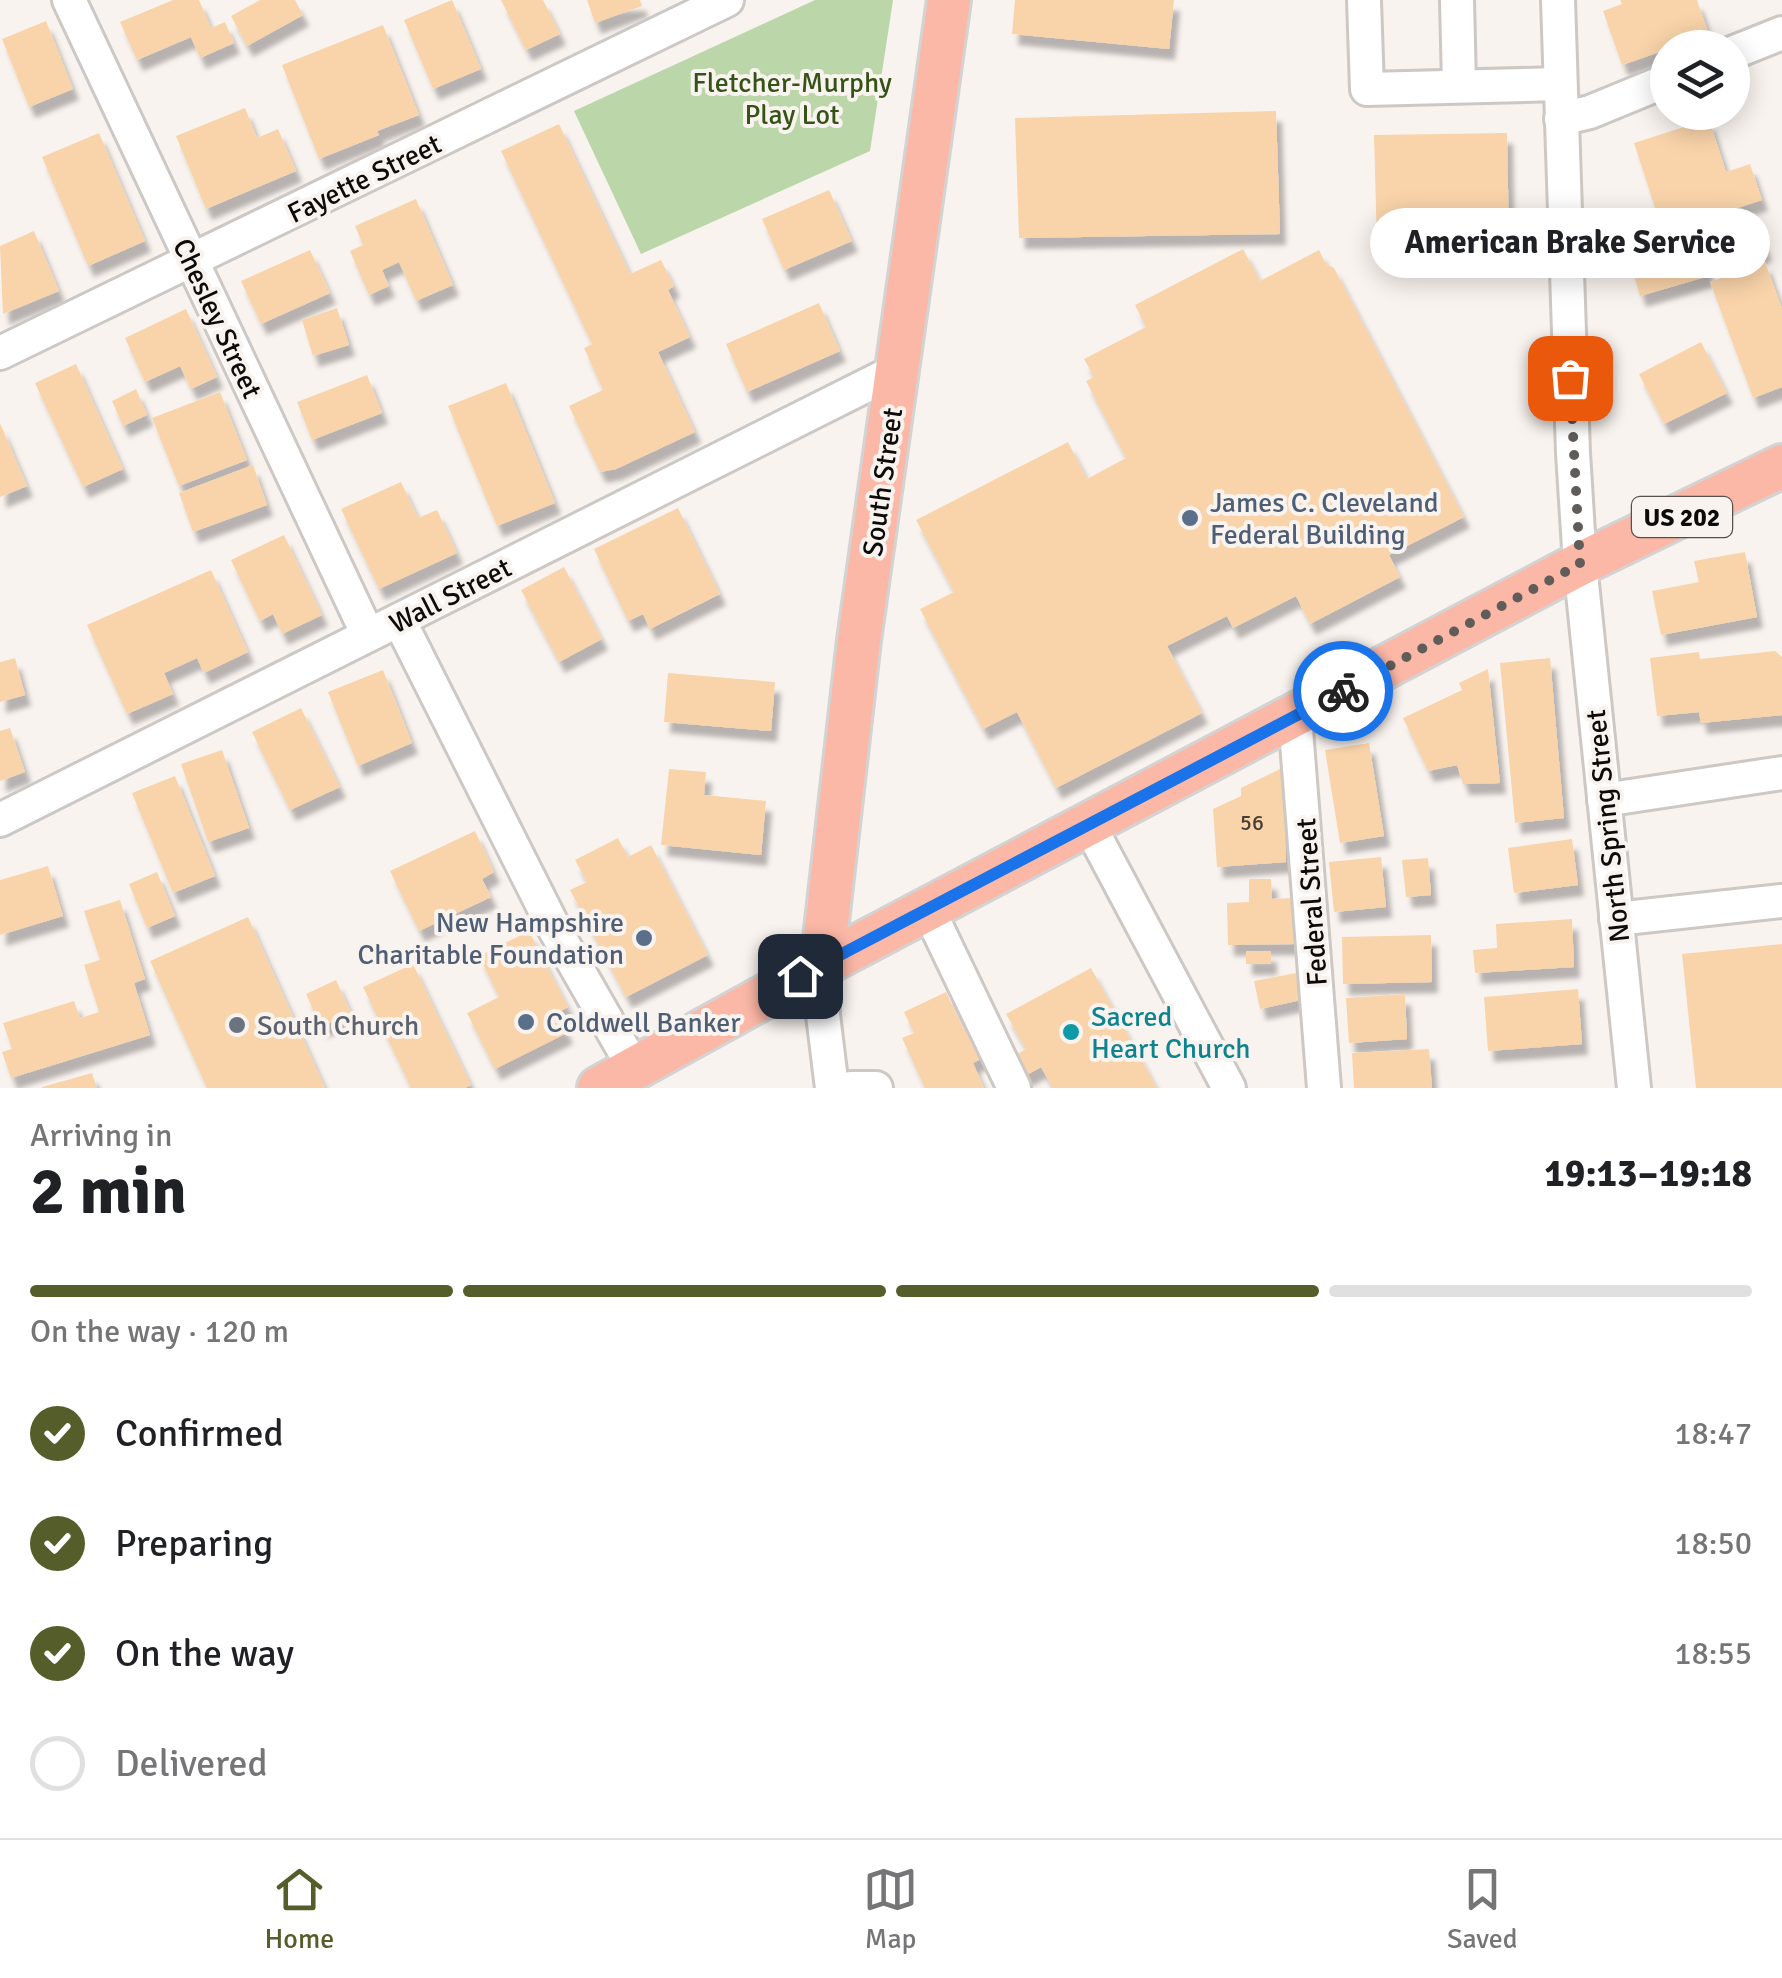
<!DOCTYPE html>
<meta charset="utf-8">
<style>
:root{--surface:#fff;--page:#f2f2f2;--text:#202124;--muted:#757577;--line:#e0e0e0;--accent:#555d2b}
body{margin:0;font-family:Signika,sans-serif;background:var(--page);color:var(--text);height:100vh;display:flex;flex-direction:column;font-size:38px;white-space:nowrap}
*{box-sizing:border-box;margin:0}
p{font-size:32px;color:var(--muted)}
.icon{flex:none;width:55px;height:55px;fill:none;stroke:currentColor;stroke-width:2;stroke-linecap:round;stroke-linejoin:round}
.map{position:relative;height:1088px;overflow:hidden}
.sheet{display:flex;flex-direction:column;background:var(--surface);flex:1}
.sheet>*{flex:none}
.buttons{position:absolute;left:1650px;top:30px;display:grid;gap:20px}
.buttons a{display:grid;place-items:center;width:100px;height:100px;border-radius:50%;background:var(--surface);box-shadow:0 5px 25px #0003;font-size:50px}
.pin{position:absolute;display:grid;place-items:center;width:85px;height:85px;color:#fff;margin:-42px;border-radius:20px;box-shadow:0 5px 15px #0006}
.courier{position:absolute;display:grid;place-items:center;width:100px;height:100px;margin:-50px;border:8px solid #1a73e8;border-radius:50%;background:#fff;color:#222;box-shadow:0 2px 12px #0007}
.bubble{position:absolute;height:70px;border-radius:35px;background:var(--surface);box-shadow:0 5px 25px #0003;font-size:32px;font-weight:700;line-height:70px;text-align:center}
.head em{font-style:normal;font-weight:700}
.head div{display:flex;flex-direction:column-reverse}
.head{display:flex;align-items:center;justify-content:space-between;height:170px;padding:0 30px}
h1{font-size:65px;font-weight:700;line-height:75px}
.bar{display:grid;grid-template-columns:repeat(4,1fr);gap:15px 10px;align-content:center;height:120px;padding:0 30px}
.bar i{height:12px;border-radius:8px;background:var(--line)}
.bar .selected{background:var(--accent)}
.bar p{grid-column:span 4}
ol{padding:0 30px;list-style:none}
li{display:flex;align-items:center;gap:30px;height:110px}
li p{margin-inline-start:auto}
li .icon{padding:10px;border-radius:50%;background:var(--accent);color:#fff;stroke-width:4}
li:last-child{color:var(--muted)}
li i{width:55px;height:55px;border:5px solid var(--line);border-radius:50%}
.menu{display:flex;justify-content:space-around;align-items:center;height:140px;border-top:2px solid var(--line);background:var(--surface);font-size:28px;color:var(--muted)}
.menu a{display:grid;justify-items:center;gap:5px}
.menu .selected{color:var(--accent)}
.map>svg:first-child{display:block}
</style>
<div class="map">
<svg width="1782" height="1088" viewBox="0 0 1782 1088">
<defs>
<filter id="shadow"><feDropShadow dx="6" dy="11" stdDeviation="2.5" flood-color="#0004"/></filter>
</defs>
<rect width="100%" height="100%" fill="#f9f3ef"/>
<polygon fill="#bbd6a8" points="815,0 893,0 870,151 641,254 574,111"/>
<g fill="#f9d4aa" filter="url(#shadow)">
<polygon points="173,0 199,0 211,28 225,22 234,43 200,58 191,37 137,60 120,22"/>
<polygon points="260,0 295,0 303,15 247,46 231,16"/>
<polygon points="452,0 481,69 433,89 404,20"/>
<polygon points="501,0 543,0 560,34 526,50"/>
<polygon points="587,0 640,0 642,6 595,23"/>
<polygon points="1015,0 1174,0 1169,49 1012,34"/>
<polygon points="1620,0 1697,0 1709,35 1622,65 1603,11 1622,4"/>
<polygon points="46,21 73,89 29,107 2,39"/>
<polygon points="383,25 419,115 377,131 379,135 319,159 282,65"/>
<polygon points="245,108 257,138 278,129 296,171 206,209 176,136"/>
<polygon points="1276,111 1280,234 1019,238 1015,118"/>
<polygon points="1709,119 1726,172 1750,164 1762,200 1663,232 1634,143"/>
<polygon points="559,124 630,274 661,260 674,286 668,290 690,337 658,352 695,432 616,469 600,472 569,406 603,390 584,348 592,344 501,151"/>
<polygon points="99,133 145,241 88,266 42,157"/>
<polygon points="1507,133 1509,243 1377,245 1374,135"/>
<polygon points="829,190 852,241 784,270 762,219"/>
<polygon points="416,199 453,285 416,301 399,262 382,270 389,286 369,295 350,251 363,245 355,226"/>
<polygon points="1754,222 1766,250 1752,257 1739,228"/>
<polygon points="34,231 59,291 3,314 0,246"/>
<polygon points="1697,234 1709,276 1640,296 1628,254"/>
<polygon points="1243,249 1260,281 1319,250 1326,264 1334,268 1464,517 1389,555 1400,577 1310,624 1296,596 1233,628 1227,616 1167,646 1202,713 1056,788 1017,712 983,729 920,609 954,592 916,520 1068,442 1087,479 1126,458 1086,381 1094,377 1084,359 1146,327 1135,305"/>
<polygon points="310,250 330,293 261,324 241,281"/>
<polygon points="1765,262 1782,309 1782,387 1753,398 1710,282"/>
<polygon points="819,303 840,351 747,392 726,344"/>
<polygon points="337,308 349,345 313,356 302,320"/>
<polygon points="186,309 217,377 191,389 180,366 145,382 125,338"/>
<polygon points="1701,342 1727,393 1664,424 1639,374"/>
<polygon points="76,364 123,469 83,487 35,383"/>
<polygon points="367,375 382,413 312,440 297,402"/>
<polygon points="506,383 555,503 497,526 448,406"/>
<polygon points="136,389 147,415 123,426 112,401"/>
<polygon points="220,392 247,460 179,486 152,418"/>
<polygon points="0,423 27,486 0,497"/>
<polygon points="253,465 267,505 193,532 179,493"/>
<polygon points="401,482 418,518 437,510 457,553 379,589 341,509"/>
<polygon points="678,508 720,594 650,629 643,614 628,621 594,549"/>
<polygon points="284,535 322,615 282,634 273,614 260,621 231,560"/>
<polygon points="1745,552 1757,617 1661,635 1652,591 1699,582 1694,561"/>
<polygon points="564,567 602,639 559,662 521,590"/>
<polygon points="211,570 248,652 204,673 197,658 164,673 173,694 127,714 87,625"/>
<polygon points="1775,651 1782,657 1782,715 1701,723 1699,712 1657,716 1650,658 1699,652 1700,659"/>
<polygon points="15,658 25,695 0,702 0,662"/>
<polygon points="1550,658 1564,818 1515,823 1500,663"/>
<polygon points="1488,669 1500,783 1463,784 1457,765 1428,771 1403,718 1462,690 1459,683"/>
<polygon points="383,670 412,743 358,766 328,692"/>
<polygon points="668,673 775,682 771,731 664,722"/>
<polygon points="301,708 340,787 290,810 252,732"/>
<polygon points="10,728 25,772 0,781 0,731"/>
<polygon points="1369,743 1384,836 1340,843 1325,750"/>
<polygon points="222,750 249,828 208,842 181,764"/>
<polygon points="669,769 706,772 704,795 766,801 761,855 661,845"/>
<polygon points="1280,769 1286,771 1291,835 1285,835 1286,862 1217,867 1213,809 1241,796 1241,788"/>
<polygon points="175,776 215,876 173,893 132,793"/>
<polygon points="475,831 494,872 482,879 491,897 419,931 390,871"/>
<polygon points="618,838 628,857 651,845 708,955 626,997 570,890 587,882 575,860"/>
<polygon points="1572,839 1578,885 1514,893 1508,848"/>
<polygon points="1381,857 1386,907 1334,912 1329,862"/>
<polygon points="1428,858 1431,895 1406,897 1402,860"/>
<polygon points="48,866 63,916 0,935 0,880"/>
<polygon points="157,872 175,916 147,928 129,884"/>
<polygon points="1249,879 1271,879 1272,899 1294,898 1295,944 1228,945 1227,903 1249,902"/>
<polygon points="120,900 145,979 134,983 150,1035 11,1078 2,1052 12,1049 3,1023 74,1001 80,1018 99,1012 84,965 100,960 84,911"/>
<polygon points="248,917 325,1088 207,1088 150,961"/>
<polygon points="1572,919 1574,967 1475,973 1473,950 1497,948 1496,924"/>
<polygon points="529,931 568,1007 557,1013 567,1033 495,1069 467,1013 499,997 479,956"/>
<polygon points="1431,935 1432,982 1343,984 1342,937"/>
<polygon points="1782,944 1782,1088 1696,1088 1682,954"/>
<rect x="1246" y="951" width="25" height="13"/>
<polygon points="413,964 471,1085 465,1088 411,1088 363,987"/>
<polygon points="1091,968 1157,1088 1053,1088 1041,1067 1025,1076 1014,1056 1026,1049 1006,1014"/>
<polygon points="1296,973 1301,1000 1260,1009 1254,981"/>
<polygon points="336,980 351,1013 321,1027 306,994"/>
<polygon points="1578,989 1582,1044 1488,1051 1484,997"/>
<polygon points="946,992 963,1028 970,1025 985,1057 973,1063 984,1088 925,1088 902,1038 914,1033 904,1012"/>
<polygon points="1405,994 1407,1039 1349,1043 1346,998"/>
<polygon points="1429,1049 1432,1088 1354,1088 1352,1053"/>
<polygon points="92,1073 97,1088 42,1088 42,1087"/>
</g>
<g fill="none" stroke-linecap="round" stroke-linejoin="round">
<defs>
<g id="minor">
<polyline points="69,0 368,635"/>
<polyline points="1364,0 1367,89 1560,84"/>
<polyline points="1457,0 1459,85"/>
<polyline points="1558,0 1573,453 1580,564 1634,1088"/>
<polyline points="1732,53 1782,33"/>
<polyline points="1561,119 1590,112 1668,80"/>
<polyline points="0,353 727,0"/>
<polyline points="399,620 554,928 634,1068"/>
<polyline points="1295,717 1324,1088"/>
<polyline points="1604,800 1782,773"/>
<polyline points="0,820 899,369"/>
<polyline points="1089,825 1229,1088"/>
<polyline points="928,909 1014,1088"/>
<polyline points="1616,919 1782,901"/>
<polyline points="822,965 823,1015 832,1088"/>
<polyline points="851,1088 876,1088"/>
</g>
<g id="major">
<polyline points="822,965 859,640 949,0"/>
<polyline points="599,1088 822,965 1580,564 1782,466"/>
</g>
</defs>
<use href="#minor" stroke="#cdc8c3" stroke-width="38"/>
<use href="#major" stroke="#d3d3d3" stroke-width="48"/>
<use href="#minor" stroke="#fff" stroke-width="32"/>
<use href="#major" stroke="#fcb8a7" stroke-width="42"/>
</g>
<g fill="none" stroke-linecap="round" stroke-linejoin="round">
<polyline stroke="#605c5a" stroke-width="10" stroke-dasharray="0 18" points="1343,691 1580,564 1570,378"/>
<polyline stroke="#1a73e8" stroke-width="12" points="800,976 1343,691"/>
</g>
<g fill="#5c6f8a" stroke="#f9f3ef" stroke-width="4">
<circle cx="1190" cy="518" r="10"/>
<circle cx="644" cy="938" r="10"/>
<circle cx="526" cy="1022" r="10"/>
</g>
<circle fill="#6b7280" stroke="#f9f3ef" stroke-width="4" cx="237" cy="1025" r="10"/>
<circle fill="#0f9aa8" stroke="#f9f3ef" stroke-width="4" cx="1071" cy="1032" r="10"/>
<g text-anchor="middle" stroke-width="8" stroke-linejoin="round" paint-order="stroke">
<g font-size="22" fill="#483d32">
<text x="1252" y="830">56</text>
</g>
<rect fill="#f9f3ef" stroke="#54514f" stroke-width="2.5" x="1632" y="497" width="100" height="40" rx="8"/>
<g font-size="25" font-weight="bold" fill="#0d0b0a">
<text x="1682" y="526">US 202</text>
</g>
<g font-size="28" fill="#355317" stroke="#f9f3ef">
<text x="792" y="92">Fletcher-Murphy<tspan x="792" dy="32">Play Lot</tspan></text>
</g>
<g font-size="28" fill="#0d0b0a" stroke="#f9f3ef">
<text transform="translate(364 178) rotate(-26)" y="10">Fayette Street</text>
<text transform="translate(218 318) rotate(65)" y="10">Chesley Street</text>
<text transform="translate(882 482) rotate(-82)" y="10">South Street</text>
<text transform="translate(450 595) rotate(-27)" y="10">Wall Street</text>
<text transform="translate(1607 826) rotate(-96)" y="10">North Spring Street</text>
<text transform="translate(1311 902) rotate(-94)" y="10">Federal Street</text>
</g>
<g font-size="28" fill="#4e5e75" stroke="#f9f3ef" text-anchor="start">
<text x="1210" y="512">James C. Cleveland<tspan x="1210" dy="32">Federal Building</tspan></text>
<text x="624" y="932" text-anchor="end">New Hampshire<tspan x="624" dy="32">Charitable Foundation</tspan></text>
<text x="546" y="1032">Coldwell Banker</text>
</g>
<g font-size="28" fill="#0d838f" stroke="#f9f3ef" text-anchor="start">
<text x="1091" y="1026">Sacred<tspan x="1091" dy="32">Heart Church</tspan></text>
</g>
<g font-size="28" fill="#5b616d" stroke="#f9f3ef" text-anchor="start">
<text x="257" y="1035">South Church</text>
</g>
</g>
</svg>
<div class="buttons">
<a><svg class="icon" aria-label="layers" viewBox="0 0 24 24"><path d="M12 4l9 5-9 5-9-5zM3 14l9 5 9-5"/></svg></a>
</div>
<div class="pin" style="left:1570px;top:378px;background:#ea580c"><svg class="icon" aria-label="bag" viewBox="0 0 24 24"><path d="M5 8h14l-1 12H6zM9 8a3 3 0 0 1 6 0"/></svg></div>
<div class="pin" style="left:800px;top:976px;background:#1f2937"><svg class="icon" aria-label="home" viewBox="0 0 24 24"><path d="M3 11l9-7 9 7M6 9v11h12V9"/></svg></div>
<div class="courier" style="left:1343px;top:691px"><svg class="icon" aria-label="bike" viewBox="0 0 24 24"><circle cx="6" cy="16" r="4"/><circle cx="18" cy="16" r="4"/><path d="M6 16l4-8h5l3 8M10 8l3 8H6M13 5h3"/></svg></div>
<div class="bubble" style="left:1370px;top:208px;width:400px">American Brake Service</div>
</div>
<section class="sheet">
<div class="head"><div><h1>2 min</h1><p>Arriving in</p></div><em>19:13–19:18</em></div>
<div class="bar"><i class="selected"></i><i class="selected"></i><i class="selected"></i><i></i><p>On the way · 120 m</p></div>
<ol>
<li><svg class="icon" aria-label="check" viewBox="0 0 24 24"><path d="M5 12l5 5 9-10"/></svg>Confirmed<p>18:47</p></li>
<li><svg class="icon" aria-label="check" viewBox="0 0 24 24"><path d="M5 12l5 5 9-10"/></svg>Preparing<p>18:50</p></li>
<li><svg class="icon" aria-label="check" viewBox="0 0 24 24"><path d="M5 12l5 5 9-10"/></svg>On the way<p>18:55</p></li>
<li><i></i>Delivered</li>
</ol>
</section>
<nav class="menu">
<a class="selected"><svg class="icon" aria-label="home" viewBox="0 0 24 24"><path d="M3 11l9-7 9 7M6 9v11h12V9"/></svg>Home</a>
<a><svg class="icon" aria-label="map" viewBox="0 0 24 24"><path d="M3 6l6-2 6 2 6-2v14l-6 2-6-2-6 2zM9 4v14M15 6v14"/></svg>Map</a>
<a><svg class="icon" aria-label="saved" viewBox="0 0 24 24"><path d="M7 4h10v16l-5-4-5 4z"/></svg>Saved</a>
</nav>
